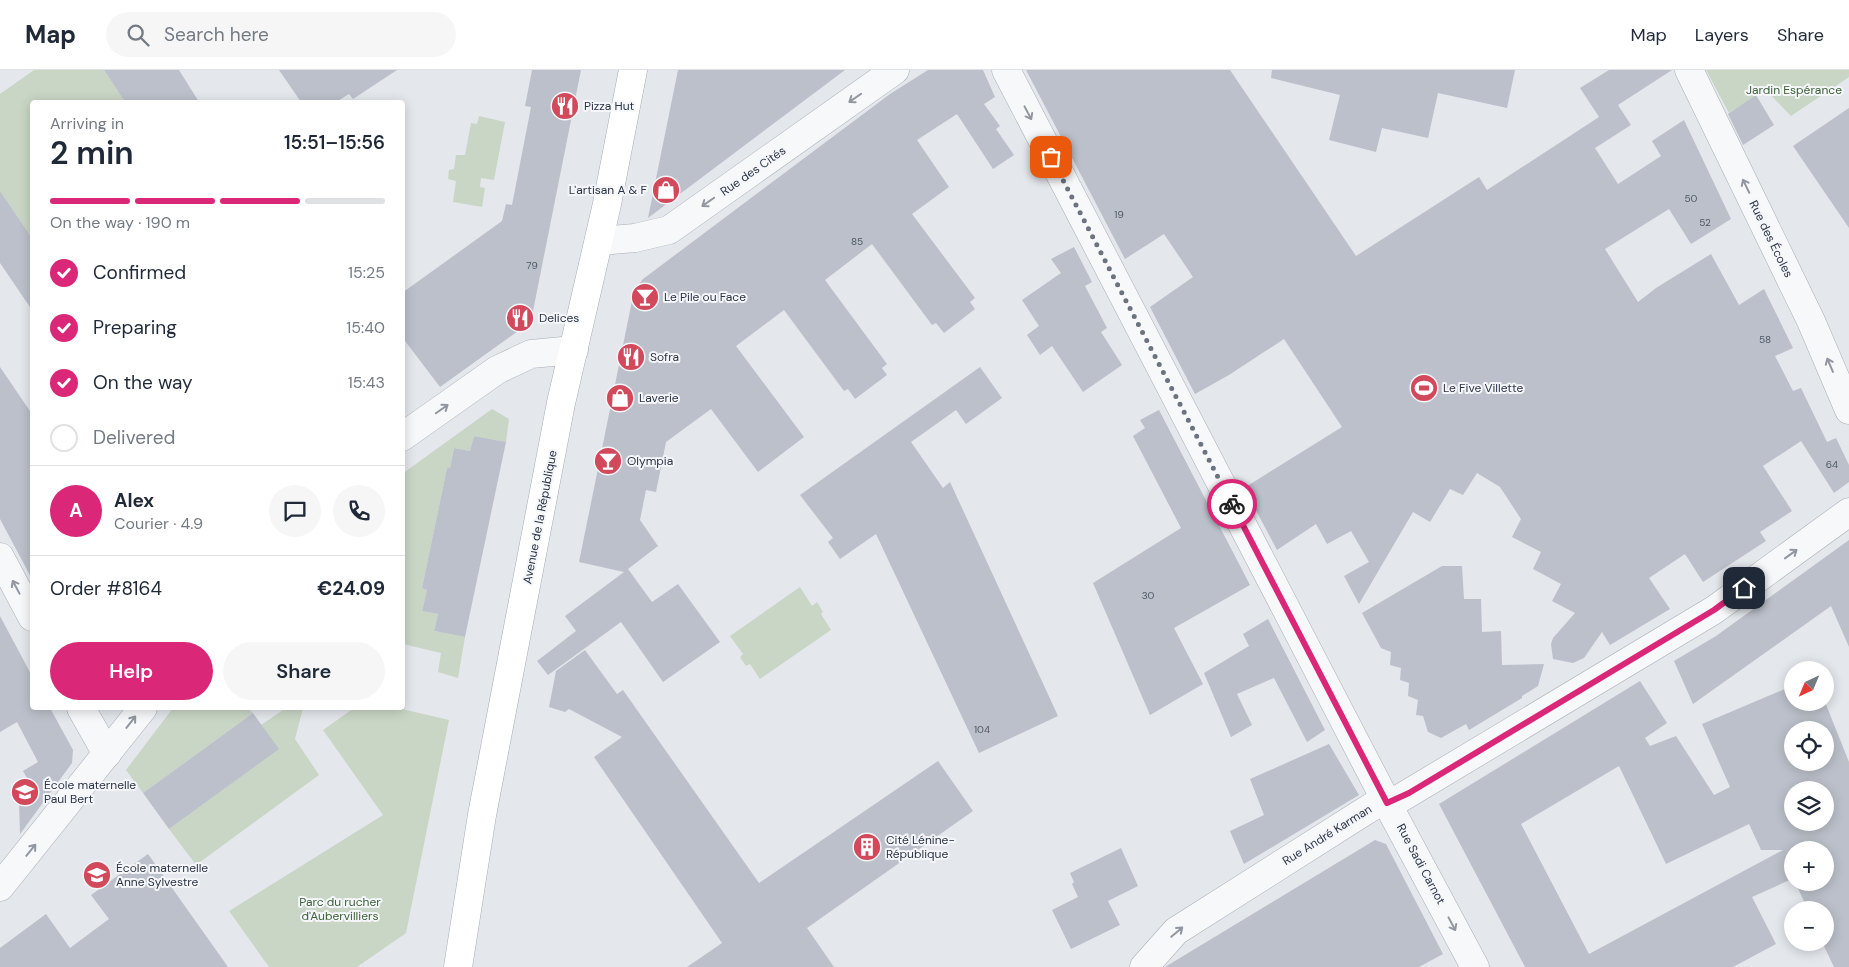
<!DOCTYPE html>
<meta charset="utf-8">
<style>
:root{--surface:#fff;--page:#f6f6f7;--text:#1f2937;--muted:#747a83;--line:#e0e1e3;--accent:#db2777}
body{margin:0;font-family:"DM Sans",sans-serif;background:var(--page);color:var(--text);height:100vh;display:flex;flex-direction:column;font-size:19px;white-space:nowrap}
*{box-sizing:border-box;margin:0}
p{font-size:16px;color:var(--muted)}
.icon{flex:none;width:28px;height:28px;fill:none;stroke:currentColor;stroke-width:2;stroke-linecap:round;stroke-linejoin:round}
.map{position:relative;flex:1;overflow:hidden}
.drawer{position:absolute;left:30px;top:30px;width:375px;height:610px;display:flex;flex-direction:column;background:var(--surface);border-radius:5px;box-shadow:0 2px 12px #0003}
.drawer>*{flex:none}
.needle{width:32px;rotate:224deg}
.tools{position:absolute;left:1784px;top:591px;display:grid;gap:10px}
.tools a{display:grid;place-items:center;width:50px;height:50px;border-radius:50%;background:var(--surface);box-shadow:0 2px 12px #0003;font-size:25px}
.pin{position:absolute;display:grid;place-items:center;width:42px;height:42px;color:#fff;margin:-21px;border-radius:10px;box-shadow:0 2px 8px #0006}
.courier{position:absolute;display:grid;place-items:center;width:50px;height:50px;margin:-25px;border:4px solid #db2777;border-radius:50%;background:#fff;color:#222;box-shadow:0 1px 6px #0007}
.headline em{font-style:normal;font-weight:600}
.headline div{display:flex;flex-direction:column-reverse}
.headline{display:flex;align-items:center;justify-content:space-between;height:85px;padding:0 20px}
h1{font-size:32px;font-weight:600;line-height:38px}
.bar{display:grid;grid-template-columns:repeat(4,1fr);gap:8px 5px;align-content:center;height:60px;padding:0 20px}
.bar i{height:6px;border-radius:4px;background:var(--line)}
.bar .selected{background:var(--accent)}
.bar p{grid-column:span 4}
.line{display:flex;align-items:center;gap:12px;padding:0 20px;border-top:1px solid var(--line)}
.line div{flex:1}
.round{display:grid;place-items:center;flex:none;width:52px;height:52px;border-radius:26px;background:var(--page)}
ol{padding:0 20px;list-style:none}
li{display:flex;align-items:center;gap:15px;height:55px}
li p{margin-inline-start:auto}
li .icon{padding:5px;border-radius:50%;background:var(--accent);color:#fff;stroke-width:4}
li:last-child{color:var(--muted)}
li i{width:28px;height:28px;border:2px solid var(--line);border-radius:50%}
.button{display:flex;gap:10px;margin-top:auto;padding:10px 20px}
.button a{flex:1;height:58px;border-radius:30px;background:var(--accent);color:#fff;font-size:20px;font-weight:600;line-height:58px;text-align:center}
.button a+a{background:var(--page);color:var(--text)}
header{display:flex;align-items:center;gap:30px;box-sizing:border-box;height:70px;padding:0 25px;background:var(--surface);border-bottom:1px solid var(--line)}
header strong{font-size:24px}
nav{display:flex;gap:28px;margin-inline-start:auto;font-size:18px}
.search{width:350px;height:45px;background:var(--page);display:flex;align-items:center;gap:12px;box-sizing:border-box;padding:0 18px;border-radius:28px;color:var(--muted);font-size:19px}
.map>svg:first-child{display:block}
</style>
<header>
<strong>Map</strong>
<div class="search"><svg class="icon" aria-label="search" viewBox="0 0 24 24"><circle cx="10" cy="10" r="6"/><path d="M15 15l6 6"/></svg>Search here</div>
<nav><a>Map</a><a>Layers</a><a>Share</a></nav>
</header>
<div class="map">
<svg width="1849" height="897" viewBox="0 0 1849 897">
<rect width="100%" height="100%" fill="#e4e7ec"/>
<g fill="#c9d6c5">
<polygon points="34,0 104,0 125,32 32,32 32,168 0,121 0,24"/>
<polygon points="1706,0 1849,0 1849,7 1791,46 1766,20 1729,43"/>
<polygon points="479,46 505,52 494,110 481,108 480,117 485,118 482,137 453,132 456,111 448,109 449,100 454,99 456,85 465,85 471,53 477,54"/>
<polygon points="492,339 509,349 506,372 474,366 470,381 454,378 450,398 447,398 422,518 427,520 422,541 438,544 434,561 465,567 458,608 438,602 441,583 403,574 402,404"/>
<polygon points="800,517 812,536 817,532 823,542 821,544 831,560 760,609 750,594 746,596 740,587 743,584 730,566"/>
<polygon points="173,638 248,638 253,643 143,723 126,700"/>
<polygon points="286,638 303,638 295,669 319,705 196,795 169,759 278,679 261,655"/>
<polygon points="354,638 398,638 449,650 406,863 357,897 269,897 229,841 383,745 323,660"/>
</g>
<g fill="#bbc0ca" fill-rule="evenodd">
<polygon points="104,0 179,0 199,32 125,32"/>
<polygon points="279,0 397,0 353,29 349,24 336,32 301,32"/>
<polygon points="532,0 581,0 532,246 525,256 440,317 402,267 402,223 502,151 506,134 512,135 531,37 525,36"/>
<polygon points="678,0 845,0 648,148"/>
<polygon points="928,0 983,0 995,27 984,34 1000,56 996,59 1014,85 993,99 957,44 917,70 949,117 912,144 975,228 970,232 975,239 944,263 936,253 932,255 872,174 825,210 887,294 882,298 887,305 855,329 848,319 844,321 784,240 736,276 804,367 758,402 711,339 666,372 656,422 646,420 640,450 658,476 628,499 652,532 678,514 720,572 663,612 621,552 548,605 537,591 576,561 565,546 624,502 579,492 634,221 643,209 890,24"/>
<polygon points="1026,0 1230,0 1356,186 1479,107 1487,120 1599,47 1580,18 1609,0 1672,0 1618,35 1631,55 1595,78 1618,114 1661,86 1652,71 1684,50 1731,149 1691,174 1669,139 1605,179 1638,232 1656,218 1711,184 1739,235 1764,219 1793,278 1775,286 1793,321 1801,318 1827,372 1836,368 1849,395 1849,412 1834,423 1801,371 1763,396 1792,441 1760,462 1766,471 1703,512 1685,484 1649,508 1670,539 1610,575 1602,562 1584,588 1573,593 1553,589 1551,574 1553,568 1575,543 1552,531 1561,514 1533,499 1541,482 1512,467 1521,449 1500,417 1477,403 1463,425 1450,419 1430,452 1413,442 1359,534 1344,506 1369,492 1351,461 1327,474 1316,454 1277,480 1244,418 1342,357 1284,269 1229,305 1195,324 1150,237 1193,207 1164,164 1125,189"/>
<polygon points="1272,0 1515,0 1507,38 1438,23 1428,68 1382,58 1376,82 1329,70 1340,25 1271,8"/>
<polygon points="1756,25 1774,55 1743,75 1728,44"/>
<polygon points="1849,38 1849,158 1793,76"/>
<polygon points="0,121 32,168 32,240 0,193"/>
<polygon points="1074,177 1092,212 1085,216 1107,258 1101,262 1122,295 1083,322 1052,276 1040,285 1027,265 1039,256 1022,230 1061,203 1051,189"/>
<polygon points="0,297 32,344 32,509 0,449"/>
<polygon points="980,297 1002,328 966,354 956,340 911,372 943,418 950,412 1058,646 979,683 876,464 840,489 828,472 833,468 800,425"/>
<polygon points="1159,340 1250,515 1174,558 1203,614 1150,645 1093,513 1181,458 1133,366 1145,358 1140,350"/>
<polygon points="474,366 506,372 465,567 434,561 438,544 422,541 427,520 422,518 447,398 450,398 454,378 470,381"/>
<polygon points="1849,470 1849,577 1831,536 1693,634 1674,591 1716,566"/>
<polygon points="1442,496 1462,496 1464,529 1481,529 1482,562 1501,561 1502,595 1544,594 1538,616 1522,626 1522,628 1469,660 1466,654 1441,668 1428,662 1423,646 1416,645 1418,630 1408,626 1409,613 1400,610 1401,598 1390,595 1391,582 1381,578 1362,543"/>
<polygon points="0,546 32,606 32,638 50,638 73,680 72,693 20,764 19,731 31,715 23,701 38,692 17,652 0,662"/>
<polygon points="1268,549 1325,660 1307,672 1274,608 1237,624 1252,655 1231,667 1204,603 1249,576 1243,564"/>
<polygon points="585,580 617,624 623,620 759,813 938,691 973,741 807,858 834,897 687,897 722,873 594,687 622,667 569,639 565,642 549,637 556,601"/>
<path d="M 1640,611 L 1667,653 L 1645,668 L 1650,676 L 1676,666 L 1714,725 L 1730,717 L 1702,654 L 1792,616 L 1792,632 L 1825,632 L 1849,692 L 1849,897 L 1834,897 L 1822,872 L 1825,872 L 1825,840 L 1808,840 L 1795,812 L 1825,812 L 1825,780 L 1792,780 L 1792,809 L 1752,827 L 1776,874 L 1733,897 L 1525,897 L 1439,734 ZM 1792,660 L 1825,660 L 1825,692 L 1792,692 ZM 1619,696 L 1666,794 L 1749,754 L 1761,780 L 1783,780 L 1589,884 L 1521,754 ZM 1792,720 L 1825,720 L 1825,752 L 1792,752 Z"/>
<polygon points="253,643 279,679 169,759 143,723"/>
<polygon points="1329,674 1359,725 1244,794 1230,761 1264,745 1250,709"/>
<polygon points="1375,770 1386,774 1443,884 1419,897 1165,897"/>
<polygon points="1121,778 1138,816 1108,831 1120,855 1071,879 1052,840 1078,827 1072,814 1074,812 1070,803"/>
<polygon points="148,784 228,897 0,897 0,878 46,844 70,878 109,849 91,825"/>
</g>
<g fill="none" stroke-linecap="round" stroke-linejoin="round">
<defs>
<g id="minor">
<polyline points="1006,0 1387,733 1475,897"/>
<polyline points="1689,0 1811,251 1849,340"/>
<polyline points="599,171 635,168 669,160 895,0"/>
<polyline points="402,367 497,300 531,284 574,280"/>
<polyline points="0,487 32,547"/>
<polyline points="81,638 107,684"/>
<polyline points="0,817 143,638"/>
<polyline points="1144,897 1176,861 1362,743 1375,735 1399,729 1714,540 1849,442"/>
</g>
<polyline id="major" points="458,897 482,745 561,333 607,134 633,0"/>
</defs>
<use href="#minor" stroke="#a9aeb7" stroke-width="29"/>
<use href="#major" stroke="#a3abb8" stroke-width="29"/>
<use href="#minor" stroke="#f7f8fa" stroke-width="28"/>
<use href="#major" stroke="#fff" stroke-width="28"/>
</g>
<defs><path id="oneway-shaft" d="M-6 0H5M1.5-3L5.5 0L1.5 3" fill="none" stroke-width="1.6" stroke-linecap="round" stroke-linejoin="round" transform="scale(1.25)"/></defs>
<g stroke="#9196a0">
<use href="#oneway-shaft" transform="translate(855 28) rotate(145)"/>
<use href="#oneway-shaft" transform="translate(1028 43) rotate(62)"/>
<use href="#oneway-shaft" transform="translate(1746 116) rotate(-116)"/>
<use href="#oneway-shaft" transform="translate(708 132) rotate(145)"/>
<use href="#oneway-shaft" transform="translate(1830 295) rotate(-113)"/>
<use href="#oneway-shaft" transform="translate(442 339) rotate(-35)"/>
<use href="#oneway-shaft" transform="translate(1791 484) rotate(-36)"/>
<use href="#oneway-shaft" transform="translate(16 517) rotate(-118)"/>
<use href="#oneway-shaft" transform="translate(131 652) rotate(-52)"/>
<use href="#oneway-shaft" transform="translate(31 780) rotate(-51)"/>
<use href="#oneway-shaft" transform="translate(1452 854) rotate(62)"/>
<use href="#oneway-shaft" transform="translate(1177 862) rotate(-40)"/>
</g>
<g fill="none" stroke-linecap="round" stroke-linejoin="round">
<polyline stroke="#6c737f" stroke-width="5" stroke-dasharray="0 9" points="1051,87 1232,434"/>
<polyline stroke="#db2777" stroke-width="6" points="1232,434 1387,733 1409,723 1714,540 1744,518"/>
</g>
<defs>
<symbol id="restaurant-disc" viewBox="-11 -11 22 22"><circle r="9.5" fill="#d1495b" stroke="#f4f6f9"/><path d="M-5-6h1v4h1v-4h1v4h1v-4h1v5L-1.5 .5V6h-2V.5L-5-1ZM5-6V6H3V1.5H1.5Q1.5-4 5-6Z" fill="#fff"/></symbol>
<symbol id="shop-disc" viewBox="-11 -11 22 22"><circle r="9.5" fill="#d1495b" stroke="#f4f6f9"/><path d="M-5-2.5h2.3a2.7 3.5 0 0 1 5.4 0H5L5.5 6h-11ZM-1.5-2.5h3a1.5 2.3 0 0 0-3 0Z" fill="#fff"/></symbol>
<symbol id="bar-disc" viewBox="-11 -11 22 22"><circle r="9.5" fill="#d1495b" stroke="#f4f6f9"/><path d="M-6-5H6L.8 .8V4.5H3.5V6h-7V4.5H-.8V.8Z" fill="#fff"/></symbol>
<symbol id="stadium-disc" viewBox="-11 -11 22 22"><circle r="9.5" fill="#d1495b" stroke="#f4f6f9"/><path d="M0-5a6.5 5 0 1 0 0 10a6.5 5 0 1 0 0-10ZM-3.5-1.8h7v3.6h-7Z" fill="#fff"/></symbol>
<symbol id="school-disc" viewBox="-11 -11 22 22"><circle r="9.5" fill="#d1495b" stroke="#f4f6f9"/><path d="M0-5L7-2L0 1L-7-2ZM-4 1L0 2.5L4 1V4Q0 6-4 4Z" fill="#fff"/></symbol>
<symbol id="building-disc" viewBox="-11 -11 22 22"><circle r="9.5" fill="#d1495b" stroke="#f4f6f9"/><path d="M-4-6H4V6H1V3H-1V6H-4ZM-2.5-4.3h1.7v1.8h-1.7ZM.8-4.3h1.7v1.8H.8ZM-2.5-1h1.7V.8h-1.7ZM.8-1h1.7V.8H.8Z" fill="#fff"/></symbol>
</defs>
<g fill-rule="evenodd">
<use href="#restaurant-disc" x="549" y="20" width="32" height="32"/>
<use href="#shop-disc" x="650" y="104" width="32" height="32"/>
<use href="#bar-disc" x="629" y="211" width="32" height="32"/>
<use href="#restaurant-disc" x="504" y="232" width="32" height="32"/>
<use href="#restaurant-disc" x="615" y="271" width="32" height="32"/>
<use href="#stadium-disc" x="1408" y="302" width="32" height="32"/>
<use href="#shop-disc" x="604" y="312" width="32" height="32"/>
<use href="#bar-disc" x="592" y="375" width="32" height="32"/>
<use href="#school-disc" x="9" y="706" width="32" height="32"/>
<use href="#building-disc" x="851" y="761" width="32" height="32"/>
<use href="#school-disc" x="81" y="789" width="32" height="32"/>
</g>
<g text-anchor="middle" stroke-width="4" stroke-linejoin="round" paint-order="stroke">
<g font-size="10" fill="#4f5766">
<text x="1691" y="132">50</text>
<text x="1119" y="148">19</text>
<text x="1705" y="156">52</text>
<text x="857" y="175">85</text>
<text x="532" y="199">79</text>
<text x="1765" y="273">58</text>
<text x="1832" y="398">64</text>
<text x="1148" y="529">30</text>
<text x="982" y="663">104</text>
</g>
<g font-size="12" fill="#3f6138" stroke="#f4f6f9">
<text x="1794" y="24">Jardin Espérance</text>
<text x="340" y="836">Parc du rucher<tspan x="340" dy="14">d'Aubervilliers</tspan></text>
</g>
<g font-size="12" fill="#2b3445" stroke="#f4f6f9" text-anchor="start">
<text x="584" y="40">Pizza Hut</text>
<text x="647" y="124" text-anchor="end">L'artisan A &amp; F</text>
<text x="664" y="231">Le Pile ou Face</text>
<text x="539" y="252">Delices</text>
<text x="650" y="291">Sofra</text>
<text x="1443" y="322">Le Five Villette</text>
<text x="639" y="332">Laverie</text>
<text x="627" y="395">Olympia</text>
<text x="44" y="719">École maternelle<tspan x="44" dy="14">Paul Bert</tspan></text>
<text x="886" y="774">Cité Lénine-<tspan x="886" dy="14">République</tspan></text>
<text x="116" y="802">École maternelle<tspan x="116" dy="14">Anne Sylvestre</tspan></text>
</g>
<g font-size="12" fill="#2b3445" stroke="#f4f6f9">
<text transform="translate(753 101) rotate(-35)" y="4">Rue des Cités</text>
<text transform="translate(1771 169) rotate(64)" y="4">Rue des Écoles</text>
<text transform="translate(540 447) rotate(-79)" y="4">Avenue de la République</text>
<text transform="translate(1327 765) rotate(-32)" y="4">Rue André Karman</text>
<text transform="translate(1421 794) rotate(62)" y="4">Rue Sadi Carnot</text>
</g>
</g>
</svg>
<div class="tools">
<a><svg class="needle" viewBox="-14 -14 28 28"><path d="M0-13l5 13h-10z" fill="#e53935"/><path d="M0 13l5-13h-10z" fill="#747a83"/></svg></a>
<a><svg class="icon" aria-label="locate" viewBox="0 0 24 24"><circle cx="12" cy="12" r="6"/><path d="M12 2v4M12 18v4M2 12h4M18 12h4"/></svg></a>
<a><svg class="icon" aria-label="layers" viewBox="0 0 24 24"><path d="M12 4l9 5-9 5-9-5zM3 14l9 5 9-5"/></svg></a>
<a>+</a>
<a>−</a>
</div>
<div class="pin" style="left:1051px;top:87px;background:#ea580c"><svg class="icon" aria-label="bag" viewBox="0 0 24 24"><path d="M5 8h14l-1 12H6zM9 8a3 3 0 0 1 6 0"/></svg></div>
<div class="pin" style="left:1744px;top:518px;background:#1f2937"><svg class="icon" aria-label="home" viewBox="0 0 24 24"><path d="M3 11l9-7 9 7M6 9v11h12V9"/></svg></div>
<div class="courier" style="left:1232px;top:434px"><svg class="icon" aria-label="bike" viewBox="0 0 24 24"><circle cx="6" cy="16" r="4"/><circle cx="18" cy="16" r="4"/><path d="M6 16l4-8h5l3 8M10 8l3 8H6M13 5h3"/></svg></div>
<section class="drawer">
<div class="headline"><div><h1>2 min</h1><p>Arriving in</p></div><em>15:51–15:56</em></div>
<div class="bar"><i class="selected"></i><i class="selected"></i><i class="selected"></i><i></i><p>On the way · 190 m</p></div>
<ol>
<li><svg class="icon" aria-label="check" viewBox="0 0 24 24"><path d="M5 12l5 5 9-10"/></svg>Confirmed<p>15:25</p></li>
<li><svg class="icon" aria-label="check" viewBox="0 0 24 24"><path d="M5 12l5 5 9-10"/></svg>Preparing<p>15:40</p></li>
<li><svg class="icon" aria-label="check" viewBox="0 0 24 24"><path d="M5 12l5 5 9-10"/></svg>On the way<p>15:43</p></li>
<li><i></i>Delivered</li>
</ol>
<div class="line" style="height:90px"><b class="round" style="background:var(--accent);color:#fff">A</b><div><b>Alex</b><p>Courier · 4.9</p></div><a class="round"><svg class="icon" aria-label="chat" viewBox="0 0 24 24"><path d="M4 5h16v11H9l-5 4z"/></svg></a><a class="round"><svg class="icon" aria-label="phone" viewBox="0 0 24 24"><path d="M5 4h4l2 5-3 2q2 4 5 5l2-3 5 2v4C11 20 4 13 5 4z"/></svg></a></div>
<div class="line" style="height:65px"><div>Order #8164</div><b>€24.09</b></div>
<div class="button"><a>Help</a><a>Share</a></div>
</section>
</div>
